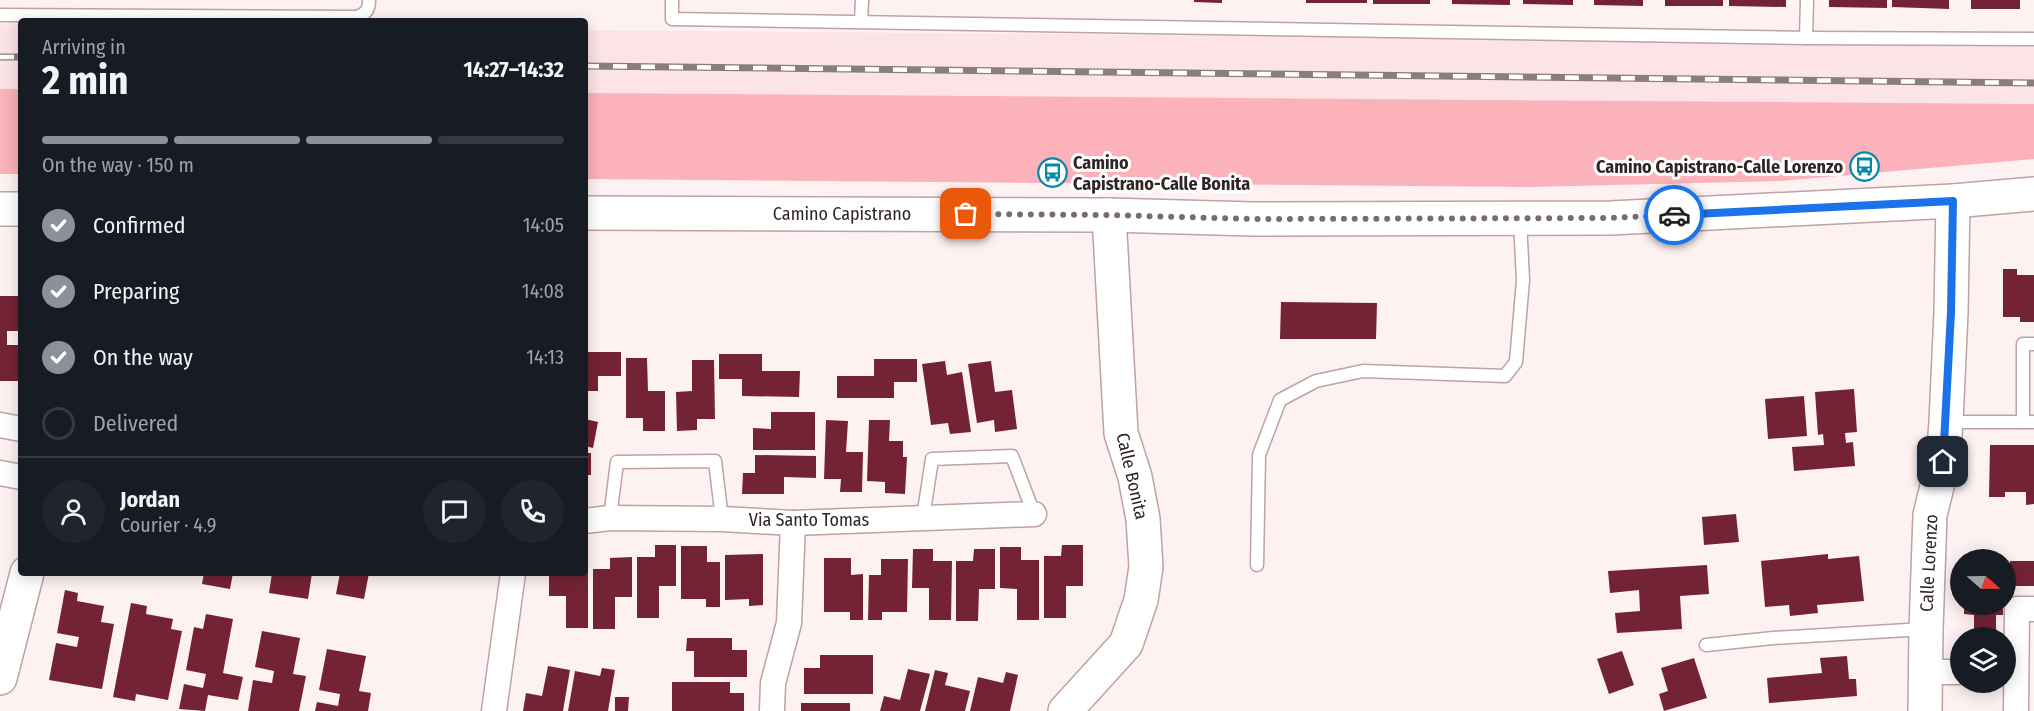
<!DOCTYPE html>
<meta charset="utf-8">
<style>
:root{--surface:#171b24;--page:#20242c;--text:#f1f3f6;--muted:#9ea1a6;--line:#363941;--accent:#8c9099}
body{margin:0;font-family:"Fira Sans Condensed",sans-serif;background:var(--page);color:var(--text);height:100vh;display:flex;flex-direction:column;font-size:22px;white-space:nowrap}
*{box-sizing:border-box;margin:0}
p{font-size:20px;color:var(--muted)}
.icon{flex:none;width:33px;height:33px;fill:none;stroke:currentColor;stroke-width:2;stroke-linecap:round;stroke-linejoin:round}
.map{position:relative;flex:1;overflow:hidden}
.panel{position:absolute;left:18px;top:18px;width:570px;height:558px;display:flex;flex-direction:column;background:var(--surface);border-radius:6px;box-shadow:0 3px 15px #0003}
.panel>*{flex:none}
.needle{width:39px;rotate:110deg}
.buttons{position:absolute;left:1950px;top:549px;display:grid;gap:12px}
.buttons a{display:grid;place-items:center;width:66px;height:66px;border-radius:50%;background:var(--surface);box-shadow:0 3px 15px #0003;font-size:30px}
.pin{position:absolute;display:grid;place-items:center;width:51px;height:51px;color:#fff;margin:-26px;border-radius:12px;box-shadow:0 3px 9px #0006}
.courier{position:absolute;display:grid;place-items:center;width:60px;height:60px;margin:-30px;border:4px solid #1a73e8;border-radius:50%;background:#fff;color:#222;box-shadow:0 2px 8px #0007}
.summary em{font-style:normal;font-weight:700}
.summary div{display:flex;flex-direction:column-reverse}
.summary{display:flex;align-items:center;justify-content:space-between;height:102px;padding:0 24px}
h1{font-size:39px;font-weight:700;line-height:45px}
.bar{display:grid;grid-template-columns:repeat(4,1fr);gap:9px 6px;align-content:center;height:72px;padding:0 24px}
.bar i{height:8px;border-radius:4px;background:var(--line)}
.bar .current{background:var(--accent)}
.bar p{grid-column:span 4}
.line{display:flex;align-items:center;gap:15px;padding:0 24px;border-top:2px solid var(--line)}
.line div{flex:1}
.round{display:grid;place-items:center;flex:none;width:63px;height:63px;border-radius:32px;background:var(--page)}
ol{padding:0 24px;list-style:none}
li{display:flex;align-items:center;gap:18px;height:66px}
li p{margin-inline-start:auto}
li .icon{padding:6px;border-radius:50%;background:var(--accent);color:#fff;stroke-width:4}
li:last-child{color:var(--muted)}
li i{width:33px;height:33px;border:3px solid var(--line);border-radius:50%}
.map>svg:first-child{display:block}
</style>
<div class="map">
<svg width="2034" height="711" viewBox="0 0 2034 711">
<rect width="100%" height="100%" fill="#fef1f2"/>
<g fill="#fce4e6">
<rect x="0" y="24" width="21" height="65"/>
<polygon points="585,30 2034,43 2034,104 585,93"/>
</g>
<g fill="#fbb2ba">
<rect x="0" y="89" width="21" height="85"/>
<polygon points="585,93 2034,104 2034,159 1780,181 1531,187 585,179"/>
</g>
<g fill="#742334">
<polygon points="1194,0 1222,0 1222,3 1194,2"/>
<rect x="1306" y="0" width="61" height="3"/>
<rect x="1373" y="0" width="57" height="4"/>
<polygon points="1452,0 1510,0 1510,5 1452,4"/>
<polygon points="1523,0 1573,0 1573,5 1523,4"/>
<polygon points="1594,0 1643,0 1643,6 1594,5"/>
<rect x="1665" y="0" width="58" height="6"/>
<polygon points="1729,0 1786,0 1786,7 1729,6"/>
<polygon points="1829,0 1887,0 1887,8 1829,7"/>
<polygon points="1892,0 1949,0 1949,9 1892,7"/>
<rect x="1971" y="0" width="49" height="9"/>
<polygon points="2003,269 2017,269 2017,275 2034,275 2034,322 2020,322 2020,317 2003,317"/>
<polygon points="0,296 21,296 21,331 7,331 7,345 21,345 21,381 0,381"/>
<polygon points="1281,302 1377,303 1376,339 1280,339"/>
<polygon points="585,352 621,352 621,376 598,376 598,391 585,391"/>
<polygon points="719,354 762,354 762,371 800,371 799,397 742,396 742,379 719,379"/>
<polygon points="626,358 647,358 648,391 665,391 665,431 643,431 643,418 626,418"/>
<polygon points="874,359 917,359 917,382 894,382 894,398 837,398 837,376 874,376"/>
<polygon points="692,360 714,360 715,419 697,419 697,430 677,431 676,392 692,391"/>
<polygon points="945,361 947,375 962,372 971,432 950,434 948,423 931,425 922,364"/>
<polygon points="991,361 995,392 1012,390 1017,429 995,432 994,420 977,423 968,364"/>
<polygon points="1854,389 1857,432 1845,433 1846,443 1853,442 1855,466 1794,471 1792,447 1824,445 1823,434 1818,435 1815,392"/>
<polygon points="1804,396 1807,436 1768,439 1765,399"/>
<polygon points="771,412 815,412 815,450 753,450 753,428 771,429"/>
<polygon points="585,419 598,422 593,448 585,446"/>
<polygon points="826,420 848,421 846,452 863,452 862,492 840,492 841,479 824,479"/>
<polygon points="869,420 890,420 889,441 903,441 903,457 907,457 905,494 885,493 885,482 867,481"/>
<polygon points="1990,445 2034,445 2034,504 2026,505 2026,492 2005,492 2005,497 1989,497"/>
<rect x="585" y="453" width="6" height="22"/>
<polygon points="755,455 816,456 816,478 784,477 784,494 742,494 743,473 755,473"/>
<polygon points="1736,514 1739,542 1704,545 1702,517"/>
<polygon points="655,545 676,545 676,586 659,586 659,618 637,618 637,557 655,557"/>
<polygon points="1062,545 1083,545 1083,586 1066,586 1066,618 1044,618 1044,556 1061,556"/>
<polygon points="681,546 707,546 707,562 720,562 720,607 706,607 706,599 681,599"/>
<polygon points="1000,547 1021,547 1021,560 1039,560 1039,620 1017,620 1017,589 1000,588"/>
<polygon points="913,549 933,549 933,561 952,561 951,620 929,620 929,588 912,588"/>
<polygon points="974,549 995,549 995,589 979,589 978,621 956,621 956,561 973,561"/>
<polygon points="763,554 763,605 749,606 749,599 725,600 725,555"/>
<polygon points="1828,554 1828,559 1859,556 1864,601 1817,605 1818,613 1790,616 1789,605 1765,607 1761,561"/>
<polygon points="632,557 632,597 615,597 615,629 593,629 593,569 610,569 610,558"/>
<polygon points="824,558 851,558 851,575 863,574 863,620 850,620 850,612 824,612"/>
<polygon points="881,559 908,559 907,612 882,612 882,620 868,620 869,575 881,575"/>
<rect x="2010" y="561" width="24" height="25"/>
<polygon points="1707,565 1709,594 1680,596 1682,629 1617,633 1615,613 1640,611 1639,590 1610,593 1608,571"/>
<polygon points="585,567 588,567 588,628 566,628 566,596 549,596 549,573 585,573"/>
<polygon points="204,573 233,573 230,589 202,584"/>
<polygon points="272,573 312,573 308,599 269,593"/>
<polygon points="340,573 369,573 364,599 336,594"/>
<polygon points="65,590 78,593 77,601 104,606 101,622 114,624 102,689 49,680 56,643 77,647 79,637 57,633"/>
<polygon points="131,603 147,606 146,614 173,619 171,629 182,631 168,700 136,694 135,701 113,697"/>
<polygon points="1964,604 2003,604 2003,615 1996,615 1996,638 1974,638 1974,615 1964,614"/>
<polygon points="206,614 233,619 223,673 243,677 238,700 208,695 205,711 179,709 184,684 203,688 206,674 186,670 194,627 203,629"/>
<polygon points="262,631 300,638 293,674 306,676 299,711 248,711 253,680 272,683 274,671 255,667"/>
<polygon points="687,638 732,638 732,650 747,650 747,677 694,677 694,651 686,651"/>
<polygon points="327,649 366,656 359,691 371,693 368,711 315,711 317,702 338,706 340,694 319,690"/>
<polygon points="1622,651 1634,685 1609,694 1597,659"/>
<polygon points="820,655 873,655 873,694 804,694 804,668 820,668"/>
<polygon points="1847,656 1849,679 1856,679 1857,696 1769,703 1767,678 1822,673 1820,658"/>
<polygon points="1694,658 1707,698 1664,711 1659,694 1668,691 1661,668"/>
<polygon points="548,666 570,670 563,711 523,711 526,693 542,696"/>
<polygon points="602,668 615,670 608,711 568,711 575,671 600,676"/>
<polygon points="908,669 930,674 920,711 880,711 884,696 900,700"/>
<polygon points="935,670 948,673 945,685 970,691 965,711 925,711"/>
<polygon points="1006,672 1018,675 1010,711 970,711 978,677 1003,683"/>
<polygon points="672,682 730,682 730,693 744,693 744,711 672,711"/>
<polygon points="615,697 629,697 628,711 615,711"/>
<rect x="801" y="703" width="49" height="8"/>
</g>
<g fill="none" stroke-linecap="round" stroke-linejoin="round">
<defs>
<g id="lane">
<polyline points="672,0 672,19 1806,38 2034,39"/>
<path d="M 0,15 L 356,17 C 366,14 369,10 369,0"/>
<polyline points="861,22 862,0"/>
<polyline points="1806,38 1807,0"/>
<polyline points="1947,422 2034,422"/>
<polyline points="2023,422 2023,344 2034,344"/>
<polyline points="610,518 617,462 715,461 722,519"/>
<polyline points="923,518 932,459 1012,456 1034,514"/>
<polyline points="1257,565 1259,455 1280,400 1316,381 1363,371 1505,376 1516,362 1523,280 1520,220"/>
<polyline points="1706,645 1773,638 1924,629"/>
</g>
<g id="street">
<polyline points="0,425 21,429"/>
<polyline points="0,473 21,477"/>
<polyline points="585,521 610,518 722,519 793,523 1034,514"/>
<polyline points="1926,672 1960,672"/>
<polyline points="494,711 513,573"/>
<polyline points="772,711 773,683 789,623 793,523"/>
<polyline points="2016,711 2017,609 2034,609"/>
</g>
<g id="secondary">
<polyline points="0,209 21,209"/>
<polyline points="585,213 1109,215 1253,219 1611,218 1953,201 2034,194"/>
<polyline points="0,678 27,573"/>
<polyline points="1065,711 1126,644 1141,600 1146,567 1143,519 1135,477 1121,433 1109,215"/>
<polyline points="1925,711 1926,629 1930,515 1943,462 1946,422 1951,312 1953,201"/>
</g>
</defs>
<use href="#lane" stroke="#bea2a4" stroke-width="15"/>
<use href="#street" stroke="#bea2a4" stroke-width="27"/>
<use href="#secondary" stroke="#bea2a4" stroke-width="36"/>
<use href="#lane" stroke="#fff" stroke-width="12"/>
<use href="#street" stroke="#fff" stroke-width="24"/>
<use href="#secondary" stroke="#fff" stroke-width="33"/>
<defs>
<g id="rail">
<polyline points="0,57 21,57"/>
<polyline points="585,66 2034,83"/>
</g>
</defs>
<use href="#rail" stroke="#897d7e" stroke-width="7"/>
<use href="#rail" stroke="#fff" stroke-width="4.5" stroke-dasharray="14" stroke-linecap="butt"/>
</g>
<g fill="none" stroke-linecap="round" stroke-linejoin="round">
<polyline stroke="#786c6d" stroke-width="6" stroke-dasharray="0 10.8" points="966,214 1109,215 1253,219 1611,218 1674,215"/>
<polyline stroke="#1a73e8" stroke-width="8" points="1674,215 1953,201 1951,312 1943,462"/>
</g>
<defs>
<symbol id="bus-ring" viewBox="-11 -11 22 22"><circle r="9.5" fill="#fff" stroke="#028aaa" stroke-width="1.5"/><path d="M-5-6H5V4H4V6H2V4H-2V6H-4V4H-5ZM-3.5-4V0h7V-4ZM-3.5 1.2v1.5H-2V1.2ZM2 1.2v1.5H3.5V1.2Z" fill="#028aaa"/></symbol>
</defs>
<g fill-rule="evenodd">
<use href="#bus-ring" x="1848" y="150" width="33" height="33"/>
<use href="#bus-ring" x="1036" y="156" width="33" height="33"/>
</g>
<g text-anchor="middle" stroke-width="6" stroke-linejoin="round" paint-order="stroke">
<g font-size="18" font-weight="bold" fill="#302526" stroke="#fff" text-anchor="start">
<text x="1073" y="169">Camino<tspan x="1073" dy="21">Capistrano-Calle Bonita</tspan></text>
<text x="1843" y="173" text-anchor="end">Camino Capistrano-Calle Lorenzo</text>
</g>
<g font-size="18" fill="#302526" stroke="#fff">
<text x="842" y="220">Camino Capistrano</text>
<text transform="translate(1132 476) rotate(77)" y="6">Calle Bonita</text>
<text x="809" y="526">Via Santo Tomas</text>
<text transform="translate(1929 563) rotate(-87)" y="6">Calle Lorenzo</text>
</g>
</g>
</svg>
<div class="buttons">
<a><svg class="needle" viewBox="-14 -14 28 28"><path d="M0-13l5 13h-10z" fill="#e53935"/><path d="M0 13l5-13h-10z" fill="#9ea1a6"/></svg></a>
<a><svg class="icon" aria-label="layers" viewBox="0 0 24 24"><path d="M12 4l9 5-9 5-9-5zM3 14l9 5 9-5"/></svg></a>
</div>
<div class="pin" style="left:966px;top:214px;background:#ea580c"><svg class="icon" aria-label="bag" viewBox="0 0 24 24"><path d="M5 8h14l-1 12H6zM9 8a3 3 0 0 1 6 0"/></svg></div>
<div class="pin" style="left:1943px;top:462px;background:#1f2937"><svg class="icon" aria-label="home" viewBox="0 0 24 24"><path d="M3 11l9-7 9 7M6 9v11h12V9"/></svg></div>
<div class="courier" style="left:1674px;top:215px"><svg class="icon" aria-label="car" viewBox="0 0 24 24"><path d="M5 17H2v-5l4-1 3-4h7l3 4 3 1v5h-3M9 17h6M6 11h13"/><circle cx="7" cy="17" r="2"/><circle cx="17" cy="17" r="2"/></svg></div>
<section class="panel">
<div class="summary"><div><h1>2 min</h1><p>Arriving in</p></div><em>14:27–14:32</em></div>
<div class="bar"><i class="current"></i><i class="current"></i><i class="current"></i><i></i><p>On the way · 150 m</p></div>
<ol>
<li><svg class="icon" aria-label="check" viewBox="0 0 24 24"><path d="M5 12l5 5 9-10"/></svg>Confirmed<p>14:05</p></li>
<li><svg class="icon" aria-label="check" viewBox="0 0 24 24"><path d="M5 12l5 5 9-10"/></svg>Preparing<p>14:08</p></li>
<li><svg class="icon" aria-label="check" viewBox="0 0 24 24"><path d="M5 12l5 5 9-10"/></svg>On the way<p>14:13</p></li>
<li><i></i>Delivered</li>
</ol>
<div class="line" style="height:108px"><a class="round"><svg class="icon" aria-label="person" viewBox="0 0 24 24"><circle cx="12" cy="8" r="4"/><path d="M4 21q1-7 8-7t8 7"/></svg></a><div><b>Jordan</b><p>Courier · 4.9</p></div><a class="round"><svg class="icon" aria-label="chat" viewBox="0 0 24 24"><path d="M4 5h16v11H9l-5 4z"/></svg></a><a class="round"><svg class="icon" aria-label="phone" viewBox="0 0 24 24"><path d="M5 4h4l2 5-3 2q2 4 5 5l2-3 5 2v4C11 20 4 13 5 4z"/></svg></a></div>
</section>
</div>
